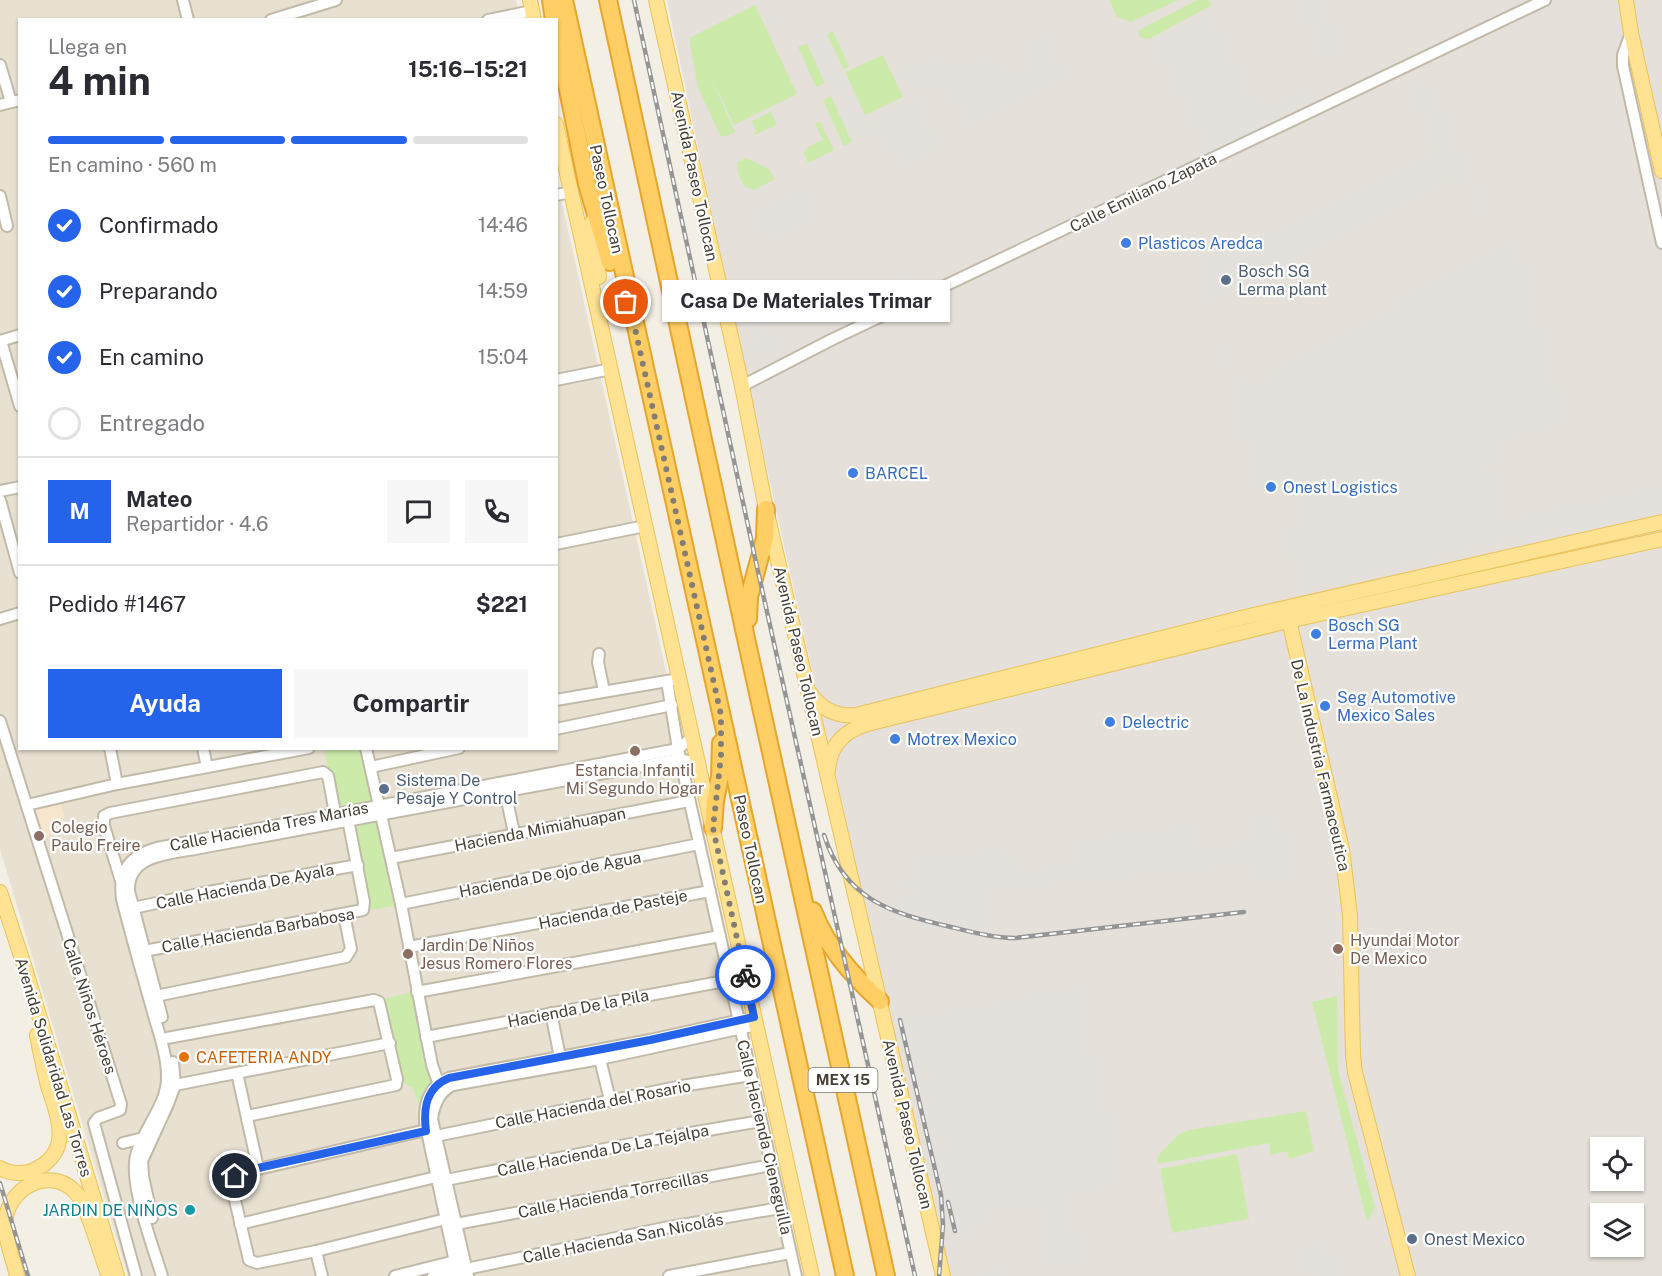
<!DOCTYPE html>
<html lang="es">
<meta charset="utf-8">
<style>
:root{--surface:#fff;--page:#f7f7f7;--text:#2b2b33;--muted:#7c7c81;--line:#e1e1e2;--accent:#2563eb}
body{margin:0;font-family:"Public Sans",sans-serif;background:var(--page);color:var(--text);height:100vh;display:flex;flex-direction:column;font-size:22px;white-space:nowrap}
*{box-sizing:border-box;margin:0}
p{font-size:20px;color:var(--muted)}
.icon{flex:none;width:33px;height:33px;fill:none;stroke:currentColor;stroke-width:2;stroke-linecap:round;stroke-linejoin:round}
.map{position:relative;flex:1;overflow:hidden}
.panel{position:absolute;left:18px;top:18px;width:540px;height:732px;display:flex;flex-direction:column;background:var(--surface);border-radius:0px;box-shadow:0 2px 4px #0004}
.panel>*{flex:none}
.tools{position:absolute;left:1590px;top:1137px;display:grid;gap:12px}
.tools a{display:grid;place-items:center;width:54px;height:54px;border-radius:0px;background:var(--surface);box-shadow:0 2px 4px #0004;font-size:30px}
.pin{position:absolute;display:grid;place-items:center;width:51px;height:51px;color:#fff;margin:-26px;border:3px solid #fff;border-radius:50%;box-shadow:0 2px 6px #0007}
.courier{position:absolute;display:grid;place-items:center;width:60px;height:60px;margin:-30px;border:4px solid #2563eb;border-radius:50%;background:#fff;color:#222;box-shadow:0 2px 8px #0007}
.bubble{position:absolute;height:42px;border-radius:0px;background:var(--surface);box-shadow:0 2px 4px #0004;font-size:20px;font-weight:700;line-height:42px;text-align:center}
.overview em{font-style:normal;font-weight:700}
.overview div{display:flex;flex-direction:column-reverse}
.overview{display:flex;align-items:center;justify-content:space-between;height:102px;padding:0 30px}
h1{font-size:39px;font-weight:700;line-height:45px}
.bar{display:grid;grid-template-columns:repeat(4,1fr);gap:9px 6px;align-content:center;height:72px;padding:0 30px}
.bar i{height:8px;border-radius:4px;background:var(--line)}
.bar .selected{background:var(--accent)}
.bar p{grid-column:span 4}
.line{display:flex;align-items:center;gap:15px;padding:0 30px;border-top:2px solid var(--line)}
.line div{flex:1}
.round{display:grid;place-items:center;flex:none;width:63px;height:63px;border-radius:0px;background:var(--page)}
ol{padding:0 30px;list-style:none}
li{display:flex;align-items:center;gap:18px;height:66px}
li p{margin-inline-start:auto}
li .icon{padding:6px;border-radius:50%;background:var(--accent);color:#fff;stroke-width:4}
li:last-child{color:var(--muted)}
li i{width:33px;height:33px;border:3px solid var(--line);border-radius:50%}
.cta{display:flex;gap:12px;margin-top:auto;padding:12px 30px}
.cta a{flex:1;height:69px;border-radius:0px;background:var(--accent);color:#fff;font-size:24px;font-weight:700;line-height:69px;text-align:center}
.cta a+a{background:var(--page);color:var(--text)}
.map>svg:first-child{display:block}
</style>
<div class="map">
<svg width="1662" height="1276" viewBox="0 0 1662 1276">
<rect width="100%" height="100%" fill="#f3efe4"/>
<polygon fill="#e8e1d2" points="0,0 516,0 521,19 20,20 20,748 556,748 557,180 800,1276 128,1276 0,849"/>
<polygon fill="#f7e6ce" points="60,801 68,831 42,837 35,808"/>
<path fill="#e5e0d9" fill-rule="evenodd" d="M 667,0 L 1662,0 L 1662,1276 L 948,1276 L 747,380 ZM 1600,1148 L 1634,1148 L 1634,1180 L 1600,1180 ZM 1600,1214 L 1634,1214 L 1634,1246 L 1600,1246 Z"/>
<g fill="#ccebaa">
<polygon points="1109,0 1178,0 1131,22 1117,17"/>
<polygon points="1197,0 1209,0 1212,5 1151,38 1143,39 1139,36 1139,30"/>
<polygon points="755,5 797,94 734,125 709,74 735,132 725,137 720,135 698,88 689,38"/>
<polygon points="833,31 849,67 844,70 827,34"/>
<polygon points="807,43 825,83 816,87 798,47"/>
<polygon points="883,55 903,97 865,115 845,72"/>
<polygon points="831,96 852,142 844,146 823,100"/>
<polygon points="771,112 777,125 754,135 753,134 756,131 752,121"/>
<polygon points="820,121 834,150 808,163 803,152 807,150 806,148 823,140 815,124"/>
<polygon points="746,158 769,169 775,179 754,190 744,186 738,173 737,162"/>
<polygon points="338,749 364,749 376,800 338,809 324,751"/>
<polygon points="380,816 399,905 371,910 353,820"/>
<polygon points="413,992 433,1084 419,1105 413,1088 401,1082 383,999"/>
<polygon points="1337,996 1338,1070 1375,1207 1367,1222 1312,1002"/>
<polygon points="1306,1111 1314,1151 1289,1159 1287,1151 1271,1155 1269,1143 1158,1164 1157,1157 1178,1135 1189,1130"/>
<polygon points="1237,1154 1249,1219 1172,1233 1160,1169"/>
</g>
<g fill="#e4e1dd">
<polygon points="759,0 772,0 783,22 772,28"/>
<polygon points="1288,0 1335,0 1347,54 1323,67"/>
<polygon points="1213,11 1221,18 1262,104 1315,79 1321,91 1313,100 1206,157 1201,156 1146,44"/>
<polygon points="1050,27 1073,77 960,130 933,71 950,63 957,65 997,46 1012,77 1028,70 1015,43"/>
<polygon points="825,35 870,134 852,142 807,43"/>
<polygon points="941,49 947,61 930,69 937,84 907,98 894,71"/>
<polygon points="1430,68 1434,76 1429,79 1432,87 1438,86 1494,204 1490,212 1485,216 1482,211 1479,213 1479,216 1475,219 1459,184 1450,189 1427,149 1428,145 1400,83"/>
<polygon points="923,95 946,145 934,151 939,163 926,169 921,159 892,173 868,120"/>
<polygon points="1426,151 1445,189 1211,301 1211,306 1247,384 1523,228 1573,423 1506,440 1510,457 1497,461 1516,538 1301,592 1293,589 1278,534 1292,525 1285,487 1246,494 1227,396 1174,191 1183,198 1195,236 1199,236 1210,258"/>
<polygon points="808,186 822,218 763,245 748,213"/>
<polygon points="766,267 776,287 739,304 737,302"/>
<polygon points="907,267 919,293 828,337 814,307 863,283 865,287"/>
<polygon points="774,312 773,330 786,348 760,359 746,324 749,321"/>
<polygon points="1662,484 1662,523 1523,554 1515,517"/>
<polygon points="1278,812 1282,834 1296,832 1302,870 1298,876 1245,883 1242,866 998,891 995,896 998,930 960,933 944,929 923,933 922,924 901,916 904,905 894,906 892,895 908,893 910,890 907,888 891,890 890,881 911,878 908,859 1018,846 1021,865 1026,870 1067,865 1072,860 1071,849 1080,839 1202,822 1204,840 1210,848 1239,843 1235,820"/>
<polygon points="1085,984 1111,1109 1120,1108 1132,1169 1129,1177 1119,1184 1094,1193 1074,1192 1091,1259 1039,1271 1036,1258 1043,1255 1029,1204 997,1214 951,1268 944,1251 950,1247 951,1240 949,1229 945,1229 903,1021"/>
<polygon points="1320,1234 1353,1276 1303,1276 1289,1259"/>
<polygon points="1004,1261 1008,1276 964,1276 964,1274"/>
</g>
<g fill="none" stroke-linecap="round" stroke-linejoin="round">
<defs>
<g id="minor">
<polyline points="183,0 188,20"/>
<polyline points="271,20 336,0"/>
<polyline points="488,20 532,11"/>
<polyline points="1631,33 1623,55 1623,66 1662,243"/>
<polyline points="0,65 11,102"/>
<polyline points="0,105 20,100"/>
<polyline points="556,195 571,192"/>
<polyline points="0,196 7,226"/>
<polyline points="0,341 20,335"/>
<polyline points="1,341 20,406"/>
<polyline points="556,380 611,369"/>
<polyline points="742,386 831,340 1545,0"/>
<polyline points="0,491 20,487"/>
<polyline points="0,500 20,573"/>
<polyline points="556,544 645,526"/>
<polyline points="0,619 20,613"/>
<polyline points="599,654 598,662 604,691"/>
<polyline points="667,681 678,749 796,1276"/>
<polyline points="556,700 673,680"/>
<polyline points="0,721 121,1104 120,1110 98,1118 94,1123 136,1276"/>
<polyline points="556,729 672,705"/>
<polyline points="110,748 117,784"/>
<polyline points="203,748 207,767"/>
<polyline points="366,748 401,904 432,1065 438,1082 442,1087"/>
<polyline points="371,767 459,748"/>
<polyline points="505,791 514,833"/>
<polyline points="27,805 117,784 309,748"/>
<polyline points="391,858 689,801"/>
<polyline points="121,881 104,826 104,816 110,813 323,772 328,776 335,813"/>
<polyline points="401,904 699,844"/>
<polyline points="133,908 203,893 358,865"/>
<polyline points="409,947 710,891"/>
<polyline points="144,951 363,910 364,902 347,814"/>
<polyline points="417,992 720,936"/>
<polyline points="156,996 346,957 351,949 344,914"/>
<polyline points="551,1013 560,1057"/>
<path d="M 162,1017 L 129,891 C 127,855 169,854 195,849 L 680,759 L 697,763"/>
<polyline points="426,1037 730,980"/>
<polyline points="167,1038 374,1000 379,1002 397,1079 396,1085 247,1116"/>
<polyline points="600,1059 610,1100"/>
<polyline points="237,1073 258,1168"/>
<polyline points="175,1085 390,1043"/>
<polyline points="426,1130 241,1173 235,1176 231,1183 249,1260 257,1263 316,1251 446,1219"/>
<polyline points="436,1136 682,1086 751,1075"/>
<polyline points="123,1143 139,1139 147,1140"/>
<polyline points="446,1180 661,1138 761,1121"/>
<polyline points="152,1218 143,1176 142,1161 168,1104 175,1085 173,1062"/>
<polyline points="240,1224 436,1177"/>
<polyline points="456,1224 771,1165"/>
<polyline points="316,1251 322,1276"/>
<polyline points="466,1269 664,1228 780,1208"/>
<path d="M 162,1276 C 153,1246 127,1180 137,1152 C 145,1127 168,1103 167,1076 C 167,1053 157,1028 151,1005 C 141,970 131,935 122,899 C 118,871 129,856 157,848 L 678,749 L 691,738"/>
<polyline points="395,1276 455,1261"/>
<polyline points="433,1276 457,1270"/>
<path d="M 458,1276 L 425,1122 C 424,1103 430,1085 449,1078 L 650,1040 L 745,1019"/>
<path d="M 468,1276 L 432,1119 C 434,1105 439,1091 453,1085 L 600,1059 L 756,1025"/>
<polyline points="669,1276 790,1253"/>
</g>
<g id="major">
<polyline points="530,0 534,20"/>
<polyline points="656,0 742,386 766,509 943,1276"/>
<polyline points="1626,0 1631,33 1662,171"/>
<polyline points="556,124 812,1276"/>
<polyline points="592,222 599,277"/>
<polyline points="1287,612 1342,849 1350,915 1353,1055 1355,1072 1408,1276"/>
<path d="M 810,693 C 821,709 837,717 856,715 L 1245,617 L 1662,522"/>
<path d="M 828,770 C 830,745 844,731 867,724 L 1288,621 L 1662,539"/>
<polyline points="0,892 24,965 117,1276"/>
<path d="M 0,1168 C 10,1174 25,1175 36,1169 C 47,1164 57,1154 59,1141 C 62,1123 53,1102 48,1086 C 44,1069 40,1052 37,1035"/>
<path d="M 17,1276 C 13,1258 3,1235 6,1217 C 12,1184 54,1166 77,1194 C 89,1209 100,1255 109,1276"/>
</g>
<g id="highway">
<polyline points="551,0 554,20"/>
<polyline points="564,0 845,1276"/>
<polyline points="608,0 747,643 886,1276"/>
<polyline points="556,30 587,184 610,262"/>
<polyline points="748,619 749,597 765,538 766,509"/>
<polyline points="713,828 715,801 720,776 721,743"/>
<path d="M 813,911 C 827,947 852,975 880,1001"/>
</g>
</defs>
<use href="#minor" stroke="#c2baa9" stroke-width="14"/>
<use href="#major" stroke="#ebc25b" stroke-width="16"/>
<use href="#highway" stroke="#e7a52b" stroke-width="20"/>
<use href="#minor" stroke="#fff" stroke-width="10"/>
<use href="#major" stroke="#ffe292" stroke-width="14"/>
<use href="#highway" stroke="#ffce64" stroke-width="16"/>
<defs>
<g id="rail">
<polyline points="634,0 757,567 915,1276"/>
<path d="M 824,835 C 845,900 891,913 951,927 C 972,932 993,938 1015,938 L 1244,912"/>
<polyline points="900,1020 941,1195 943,1225 939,1276"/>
<polyline points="0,1183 28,1276"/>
<polyline points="948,1202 955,1231"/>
</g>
</defs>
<use href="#rail" stroke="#959595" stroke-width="4.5"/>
<use href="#rail" stroke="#fff" stroke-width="2" stroke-dasharray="7" stroke-linecap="butt"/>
</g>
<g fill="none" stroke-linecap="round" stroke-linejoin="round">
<polyline stroke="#837d72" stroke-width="6" stroke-dasharray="0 10.8" points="626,302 630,306 721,715 721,756 713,828 745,975"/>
<path stroke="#2563eb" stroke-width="8" d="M 235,1176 L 258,1168 L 426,1131 C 423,1108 426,1087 449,1078 L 650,1040 L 754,1017 L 745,975"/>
</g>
<g fill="#3f7fe0" stroke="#fff" stroke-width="2">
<circle cx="1126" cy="243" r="6"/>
<circle cx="853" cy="473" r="6"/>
<circle cx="1271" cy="487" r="6"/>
<circle cx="1316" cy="634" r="6"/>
<circle cx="1325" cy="706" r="6"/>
<circle cx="1110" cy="722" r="6"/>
<circle cx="895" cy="739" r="6"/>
</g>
<g fill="#5c6f8a" stroke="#fff" stroke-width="2">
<circle cx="1226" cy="280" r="6"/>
<circle cx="384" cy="789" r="6"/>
<circle cx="1412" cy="1239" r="6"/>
</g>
<g fill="#8d6e63" stroke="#fff" stroke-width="2">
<circle cx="635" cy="751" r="6"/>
<circle cx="39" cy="836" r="6"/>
<circle cx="1338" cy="949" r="6"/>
<circle cx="408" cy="954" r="6"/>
</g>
<circle fill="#e8710a" stroke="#fff" stroke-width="2" cx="184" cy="1057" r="6"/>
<circle fill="#0f9aa8" stroke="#fff" stroke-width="2" cx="190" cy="1210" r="6"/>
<g text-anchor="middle" stroke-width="4.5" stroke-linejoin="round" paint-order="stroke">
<rect fill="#fff" stroke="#7e7971" stroke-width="1.5" x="808.5" y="1068" width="69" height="24" rx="4.5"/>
<g font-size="15" font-weight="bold" fill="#463f34">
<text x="843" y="1085">MEX 15</text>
</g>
<g font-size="16" fill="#463f34" stroke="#fff">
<text transform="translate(695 176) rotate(78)" y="6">Avenida Paseo Tollocan</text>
<text transform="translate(1143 192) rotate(-26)" y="6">Calle Emiliano Zapata</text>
<text transform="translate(607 199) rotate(78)" y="6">Paseo Tollocan</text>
<text transform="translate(799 651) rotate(77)" y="6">Avenida Paseo Tollocan</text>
<text transform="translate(1321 765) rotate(77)" y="6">De La Industria Farmaceutica</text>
<text transform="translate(269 826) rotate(-11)" y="6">Calle Hacienda Tres Marías</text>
<text transform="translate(540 829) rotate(-11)" y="6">Hacienda Mimiahuapan</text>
<text transform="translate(751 849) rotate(78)" y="6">Paseo Tollocan</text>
<text transform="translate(550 874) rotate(-11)" y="6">Hacienda De ojo de Agua</text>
<text transform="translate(245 886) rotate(-11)" y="6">Calle Hacienda De Ayala</text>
<text transform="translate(613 909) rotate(-11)" y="6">Hacienda de Pasteje</text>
<text transform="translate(258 930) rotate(-10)" y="6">Calle Hacienda Barbabosa</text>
<text transform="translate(90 1006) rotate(72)" y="6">Calle Niños Héroes</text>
<text transform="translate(578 1008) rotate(-11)" y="6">Hacienda De la Pila</text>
<text transform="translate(54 1067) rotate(73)" y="6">Avenida Solidaridad Las Torres</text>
<text transform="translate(593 1104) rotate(-11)" y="6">Calle Hacienda del Rosario</text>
<text transform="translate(908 1124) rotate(77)" y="6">Avenida Paseo Tollocan</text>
<text transform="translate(765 1137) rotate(77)" y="6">Calle Hacienda Cieneguilla</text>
<text transform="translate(603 1150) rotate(-11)" y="6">Calle Hacienda De La Tejalpa</text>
<text transform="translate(613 1194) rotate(-11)" y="6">Calle Hacienda Torrecillas</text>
<text transform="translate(623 1238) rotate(-11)" y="6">Calle Hacienda San Nicolás</text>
</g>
<g font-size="16" fill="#366cbe" stroke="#fff" text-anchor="start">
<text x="1138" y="249">Plasticos Aredca</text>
<text x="865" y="479">BARCEL</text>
<text x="1283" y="493">Onest Logistics</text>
<text x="1328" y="631">Bosch SG<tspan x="1328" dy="18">Lerma Plant</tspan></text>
<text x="1337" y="703">Seg Automotive<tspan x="1337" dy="18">Mexico Sales</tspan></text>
<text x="1122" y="728">Delectric</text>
<text x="907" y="745">Motrex Mexico</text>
</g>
<g font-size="16" fill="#4e5e75" stroke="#fff" text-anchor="start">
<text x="1238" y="277">Bosch SG<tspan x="1238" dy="18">Lerma plant</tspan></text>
<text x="396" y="786">Sistema De<tspan x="396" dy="18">Pesaje Y Control</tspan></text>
<text x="1424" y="1245">Onest Mexico</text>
</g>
<g font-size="16" fill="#785e54" stroke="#fff" text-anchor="start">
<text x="635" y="776" text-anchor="middle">Estancia Infantil<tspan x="635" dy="18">Mi Segundo Hogar</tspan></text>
<text x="51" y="833">Colegio<tspan x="51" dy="18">Paulo Freire</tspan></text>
<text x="1350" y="946">Hyundai Motor<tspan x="1350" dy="18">De Mexico</tspan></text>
<text x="420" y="951">Jardin De Niños<tspan x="420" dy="18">Jesus Romero Flores</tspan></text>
</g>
<g font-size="16" fill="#c56008" stroke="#fff" text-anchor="start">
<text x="196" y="1063">CAFETERIA ANDY</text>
</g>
<g font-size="16" fill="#0d838f" stroke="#fff" text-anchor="end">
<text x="178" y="1216">JARDIN DE NIÑOS</text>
</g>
</g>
</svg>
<div class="tools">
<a><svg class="icon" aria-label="locate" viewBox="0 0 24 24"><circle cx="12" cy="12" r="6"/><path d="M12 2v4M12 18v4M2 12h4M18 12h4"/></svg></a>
<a><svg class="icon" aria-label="layers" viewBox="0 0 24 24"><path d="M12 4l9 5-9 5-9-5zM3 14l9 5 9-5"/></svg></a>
</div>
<div class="pin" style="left:626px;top:302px;background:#ea580c"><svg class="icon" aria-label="bag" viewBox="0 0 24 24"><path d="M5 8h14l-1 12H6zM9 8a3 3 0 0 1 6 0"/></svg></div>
<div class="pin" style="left:235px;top:1176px;background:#1f2937"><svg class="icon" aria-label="home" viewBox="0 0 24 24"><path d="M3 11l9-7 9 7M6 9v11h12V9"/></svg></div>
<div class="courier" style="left:745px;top:975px"><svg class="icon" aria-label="bike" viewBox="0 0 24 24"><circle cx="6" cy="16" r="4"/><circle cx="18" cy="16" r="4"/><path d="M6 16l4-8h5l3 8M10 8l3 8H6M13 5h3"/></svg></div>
<div class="bubble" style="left:662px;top:280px;width:288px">Casa De Materiales Trimar</div>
<section class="panel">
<div class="overview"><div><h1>4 min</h1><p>Llega en</p></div><em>15:16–15:21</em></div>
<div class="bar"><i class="selected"></i><i class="selected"></i><i class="selected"></i><i></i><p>En camino · 560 m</p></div>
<ol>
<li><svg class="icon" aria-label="check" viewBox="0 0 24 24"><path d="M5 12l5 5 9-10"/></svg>Confirmado<p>14:46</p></li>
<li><svg class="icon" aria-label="check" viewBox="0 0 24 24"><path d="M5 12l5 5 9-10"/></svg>Preparando<p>14:59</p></li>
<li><svg class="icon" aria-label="check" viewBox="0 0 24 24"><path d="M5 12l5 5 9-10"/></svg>En camino<p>15:04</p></li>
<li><i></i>Entregado</li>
</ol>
<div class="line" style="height:108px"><b class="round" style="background:var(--accent);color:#fff">M</b><div><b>Mateo</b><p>Repartidor · 4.6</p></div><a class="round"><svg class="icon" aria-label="chat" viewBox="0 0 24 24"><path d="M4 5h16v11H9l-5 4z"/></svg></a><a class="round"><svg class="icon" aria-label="phone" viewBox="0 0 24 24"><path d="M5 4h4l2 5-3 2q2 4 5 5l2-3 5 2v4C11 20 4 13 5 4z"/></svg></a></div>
<div class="line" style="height:78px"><div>Pedido #1467</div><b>$221</b></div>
<div class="cta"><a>Ayuda</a><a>Compartir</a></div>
</section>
</div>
